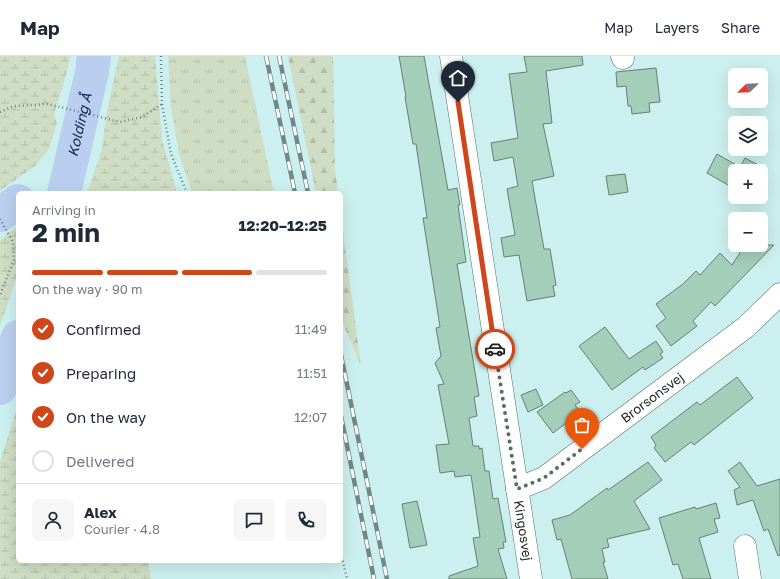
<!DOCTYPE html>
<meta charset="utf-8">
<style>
:root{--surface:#fff;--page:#f6f6f7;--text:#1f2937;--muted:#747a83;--line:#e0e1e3;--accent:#ce461a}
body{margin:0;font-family:"Golos Text",sans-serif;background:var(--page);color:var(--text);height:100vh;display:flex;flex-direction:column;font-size:15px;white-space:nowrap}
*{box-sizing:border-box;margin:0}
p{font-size:13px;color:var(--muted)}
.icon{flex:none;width:22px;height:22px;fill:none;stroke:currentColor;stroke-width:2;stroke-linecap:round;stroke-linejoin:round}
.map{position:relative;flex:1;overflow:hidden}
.panel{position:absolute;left:16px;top:135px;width:327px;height:372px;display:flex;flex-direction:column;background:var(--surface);border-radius:6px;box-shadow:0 4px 16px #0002}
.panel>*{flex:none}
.needle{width:26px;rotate:247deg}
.fabs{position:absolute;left:728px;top:12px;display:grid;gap:8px}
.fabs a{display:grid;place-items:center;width:40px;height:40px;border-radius:6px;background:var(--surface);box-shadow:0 4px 16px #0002;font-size:20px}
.pin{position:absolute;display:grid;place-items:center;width:34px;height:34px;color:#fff;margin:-41px -17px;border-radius:50% 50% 50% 0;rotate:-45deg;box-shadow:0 0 4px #0007}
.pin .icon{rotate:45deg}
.courier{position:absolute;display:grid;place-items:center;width:40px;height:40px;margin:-20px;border:3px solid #ce461a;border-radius:50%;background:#fff;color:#222;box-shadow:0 1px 5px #0007}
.summary em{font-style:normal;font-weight:700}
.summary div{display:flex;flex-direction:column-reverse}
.summary{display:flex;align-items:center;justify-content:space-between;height:68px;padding:0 16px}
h1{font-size:26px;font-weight:700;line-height:30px}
.bar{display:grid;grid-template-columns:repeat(4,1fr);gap:6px 4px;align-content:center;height:48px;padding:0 16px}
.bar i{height:5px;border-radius:3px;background:var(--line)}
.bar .on{background:var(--accent)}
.bar p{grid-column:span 4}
.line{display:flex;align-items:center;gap:10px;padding:0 16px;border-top:1px solid var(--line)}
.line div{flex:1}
.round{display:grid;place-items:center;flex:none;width:42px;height:42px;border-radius:6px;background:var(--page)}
ol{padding:0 16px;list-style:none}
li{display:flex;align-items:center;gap:12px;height:44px}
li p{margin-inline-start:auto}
li .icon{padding:4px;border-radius:50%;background:var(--accent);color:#fff;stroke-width:4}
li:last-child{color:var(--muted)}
li i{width:22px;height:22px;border:2px solid var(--line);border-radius:50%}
header{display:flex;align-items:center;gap:24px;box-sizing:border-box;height:56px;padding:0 20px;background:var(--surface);border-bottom:1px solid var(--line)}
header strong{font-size:19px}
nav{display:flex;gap:22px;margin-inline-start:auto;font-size:14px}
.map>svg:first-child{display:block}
</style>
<header>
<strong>Map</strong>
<nav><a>Map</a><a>Layers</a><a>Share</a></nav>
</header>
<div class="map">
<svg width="780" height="523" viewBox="0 0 780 523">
<defs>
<pattern id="grass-tufts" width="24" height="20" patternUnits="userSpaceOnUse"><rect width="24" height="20" fill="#cfddc5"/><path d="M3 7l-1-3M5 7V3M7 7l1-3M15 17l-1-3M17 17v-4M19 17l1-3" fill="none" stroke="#b1bea9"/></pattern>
<pattern id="forest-firs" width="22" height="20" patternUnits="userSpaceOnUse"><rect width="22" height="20" fill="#cfddc5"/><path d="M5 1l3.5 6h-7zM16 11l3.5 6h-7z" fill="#b1bea9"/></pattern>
<pattern id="wetland-marsh" width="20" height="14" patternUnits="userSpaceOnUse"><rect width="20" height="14" fill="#cfddc5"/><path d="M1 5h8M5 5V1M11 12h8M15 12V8" fill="none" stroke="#b1bea9"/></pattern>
</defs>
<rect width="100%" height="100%" fill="#ccf0ef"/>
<polygon fill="url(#grass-tufts)" points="168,0 245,0 274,137 192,137 179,98 171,51"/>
<g fill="url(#forest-firs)">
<polygon points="288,0 333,0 335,113 338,137 316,137"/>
<polygon points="341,160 361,310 342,265 341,258"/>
</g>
<g fill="url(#wetland-marsh)">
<polygon points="0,0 70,0 67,15 54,59 57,67 49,93 35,110 0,135"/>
<polygon points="119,0 155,0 162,83 177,137 87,137 102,93 107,55"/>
<polygon points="18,170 18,217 0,270 0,184"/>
<polygon points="18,349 18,505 148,505 151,523 0,523 0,406"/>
</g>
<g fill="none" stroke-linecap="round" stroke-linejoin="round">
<g stroke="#bacff0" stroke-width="34">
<path id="s1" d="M 64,137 L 92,16 L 94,0"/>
<polyline points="0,159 18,145"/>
<polyline points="0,332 18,281"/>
</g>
</g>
<g fill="#a5ceba" stroke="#658073">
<polygon points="399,0 424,0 448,134 457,132 460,149 458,149 466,206 457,208 479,340 474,341 477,360 469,362 473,390 479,390 479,393 482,392 485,415 489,415 493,443 498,442 506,486 503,486 504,492 498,493 507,523 449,523 449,520 478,510 473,482 480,481 471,419 455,421 454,415 440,417 436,389 449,388 438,329 444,328 435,307 441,300 436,272 440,271 423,162 427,162 416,88 413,88 405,41 406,41"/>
<polygon points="524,0 582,0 583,9 546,15 552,67 543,68 554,120 532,125 544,193 550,193 556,229 553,230 555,240 527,245 519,199 504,201 501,182 515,179 507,133 518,130 513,101 494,105 491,87 518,82 509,18 527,16"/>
<polygon points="656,12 660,46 649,47 650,56 632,58 631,50 628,50 626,30 617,31 616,16"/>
<polygon points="717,98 740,111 745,102 768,114 761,126 761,115 735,115 735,133 707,117"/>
<polygon points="625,118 628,136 609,139 606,120"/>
<polygon points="745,189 774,189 715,250 711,246 693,265 697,270 671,290 656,270 666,262 656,248 683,228 696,215 700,219 720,197 732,209"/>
<polygon points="605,271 629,303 656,285 663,296 660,298 663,302 645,314 643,311 612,334 579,290"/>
<polygon points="737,321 753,342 694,389 691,386 665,406 654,392 656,389 651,381 697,346 700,349"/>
<polygon points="536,333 543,349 528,356 521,339"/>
<polygon points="571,334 580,346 575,349 581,356 553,377 537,356 565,336 566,337"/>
<polygon points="648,406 662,424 634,445 650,473 607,483 609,491 602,493 605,506 603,506 608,523 572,523 561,483 557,484 552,464 570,459 607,432 608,434"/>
<polygon points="740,406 757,430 780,423 780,499 778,500 768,473 764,475 753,444 737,449 734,434 740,431 728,415"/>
<polygon points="417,445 427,489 410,492 402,448"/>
<polygon points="716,447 720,462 714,463 718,476 699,482 711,523 683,523 678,508 673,509 659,462 695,451 696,453"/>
</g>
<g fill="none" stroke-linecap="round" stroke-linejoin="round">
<defs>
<g id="street">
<path id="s2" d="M 451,0 L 531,523"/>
<polyline points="622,0 623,2"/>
<path id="s3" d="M 517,433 L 544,422 L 746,271 L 780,238"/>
<polyline points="745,490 750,523"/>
</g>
</defs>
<use href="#street" stroke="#507070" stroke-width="23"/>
<g stroke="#6c8383" stroke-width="2.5" stroke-dasharray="1 3" stroke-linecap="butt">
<polyline points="161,0 162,48 171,98 187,137"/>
<polyline points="0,56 14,50 48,48 120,66 142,61 162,48"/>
<polyline points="0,163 13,186 14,204 0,239"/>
<polyline points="341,497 347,523"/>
</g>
<use href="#street" stroke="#fff" stroke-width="22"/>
<defs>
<g id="rail">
<polyline points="266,0 295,137"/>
<polyline points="279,0 308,137"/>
<polyline points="341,299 387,523"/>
<polyline points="341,360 374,523"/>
</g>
</defs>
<use href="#rail" stroke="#708988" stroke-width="4.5"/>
<use href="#rail" stroke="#fff" stroke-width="3" stroke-dasharray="9" stroke-linecap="butt"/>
</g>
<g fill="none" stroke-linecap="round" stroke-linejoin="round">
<polyline stroke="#576c6c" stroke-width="4" stroke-dasharray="0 7.2" points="495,293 517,433 544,422 582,393"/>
<polyline stroke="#ce461a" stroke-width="5" points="458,46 495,293"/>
</g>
<g text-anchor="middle" stroke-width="4" stroke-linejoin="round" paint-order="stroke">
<g font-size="13" fill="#182525" stroke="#fff">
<text dy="5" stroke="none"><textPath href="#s3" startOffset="164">Brorsonsvej</textPath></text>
<text dy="5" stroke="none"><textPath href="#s2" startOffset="480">Kingosvej</textPath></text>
</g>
<g font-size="14" font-style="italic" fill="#0f2851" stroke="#fff">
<text dy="5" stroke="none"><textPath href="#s1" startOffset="70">Kolding Å</textPath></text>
</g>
</g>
</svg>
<div class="fabs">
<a><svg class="needle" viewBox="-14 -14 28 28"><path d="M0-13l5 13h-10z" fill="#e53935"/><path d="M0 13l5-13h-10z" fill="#747a83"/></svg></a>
<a><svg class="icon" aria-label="layers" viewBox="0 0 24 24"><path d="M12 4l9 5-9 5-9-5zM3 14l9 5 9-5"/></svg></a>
<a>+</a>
<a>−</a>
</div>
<div class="pin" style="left:582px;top:393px;background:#ea580c"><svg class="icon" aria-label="bag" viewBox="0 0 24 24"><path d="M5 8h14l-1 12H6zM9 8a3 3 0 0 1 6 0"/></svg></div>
<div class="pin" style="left:458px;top:46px;background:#1f2937"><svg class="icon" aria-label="home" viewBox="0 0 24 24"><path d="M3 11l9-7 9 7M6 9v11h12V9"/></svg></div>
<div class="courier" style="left:495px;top:293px"><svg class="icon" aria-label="car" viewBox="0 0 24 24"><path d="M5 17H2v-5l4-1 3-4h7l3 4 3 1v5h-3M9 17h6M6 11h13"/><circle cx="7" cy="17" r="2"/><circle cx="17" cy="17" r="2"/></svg></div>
<section class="panel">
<div class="summary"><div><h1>2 min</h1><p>Arriving in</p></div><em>12:20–12:25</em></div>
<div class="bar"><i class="on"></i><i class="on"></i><i class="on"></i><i></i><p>On the way · 90 m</p></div>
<ol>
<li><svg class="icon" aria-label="check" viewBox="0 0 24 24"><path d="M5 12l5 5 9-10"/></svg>Confirmed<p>11:49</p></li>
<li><svg class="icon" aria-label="check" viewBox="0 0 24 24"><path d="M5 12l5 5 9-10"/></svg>Preparing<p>11:51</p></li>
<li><svg class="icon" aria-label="check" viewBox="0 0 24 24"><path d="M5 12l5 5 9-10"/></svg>On the way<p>12:07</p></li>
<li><i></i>Delivered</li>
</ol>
<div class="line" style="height:72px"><a class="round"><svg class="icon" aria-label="person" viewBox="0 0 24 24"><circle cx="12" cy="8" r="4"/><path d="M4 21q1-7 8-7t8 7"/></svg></a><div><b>Alex</b><p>Courier · 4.8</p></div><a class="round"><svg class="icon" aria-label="chat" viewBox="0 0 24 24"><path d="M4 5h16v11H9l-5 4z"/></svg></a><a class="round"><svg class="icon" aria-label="phone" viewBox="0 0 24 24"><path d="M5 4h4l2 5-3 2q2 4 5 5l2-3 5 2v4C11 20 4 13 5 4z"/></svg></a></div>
</section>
</div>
